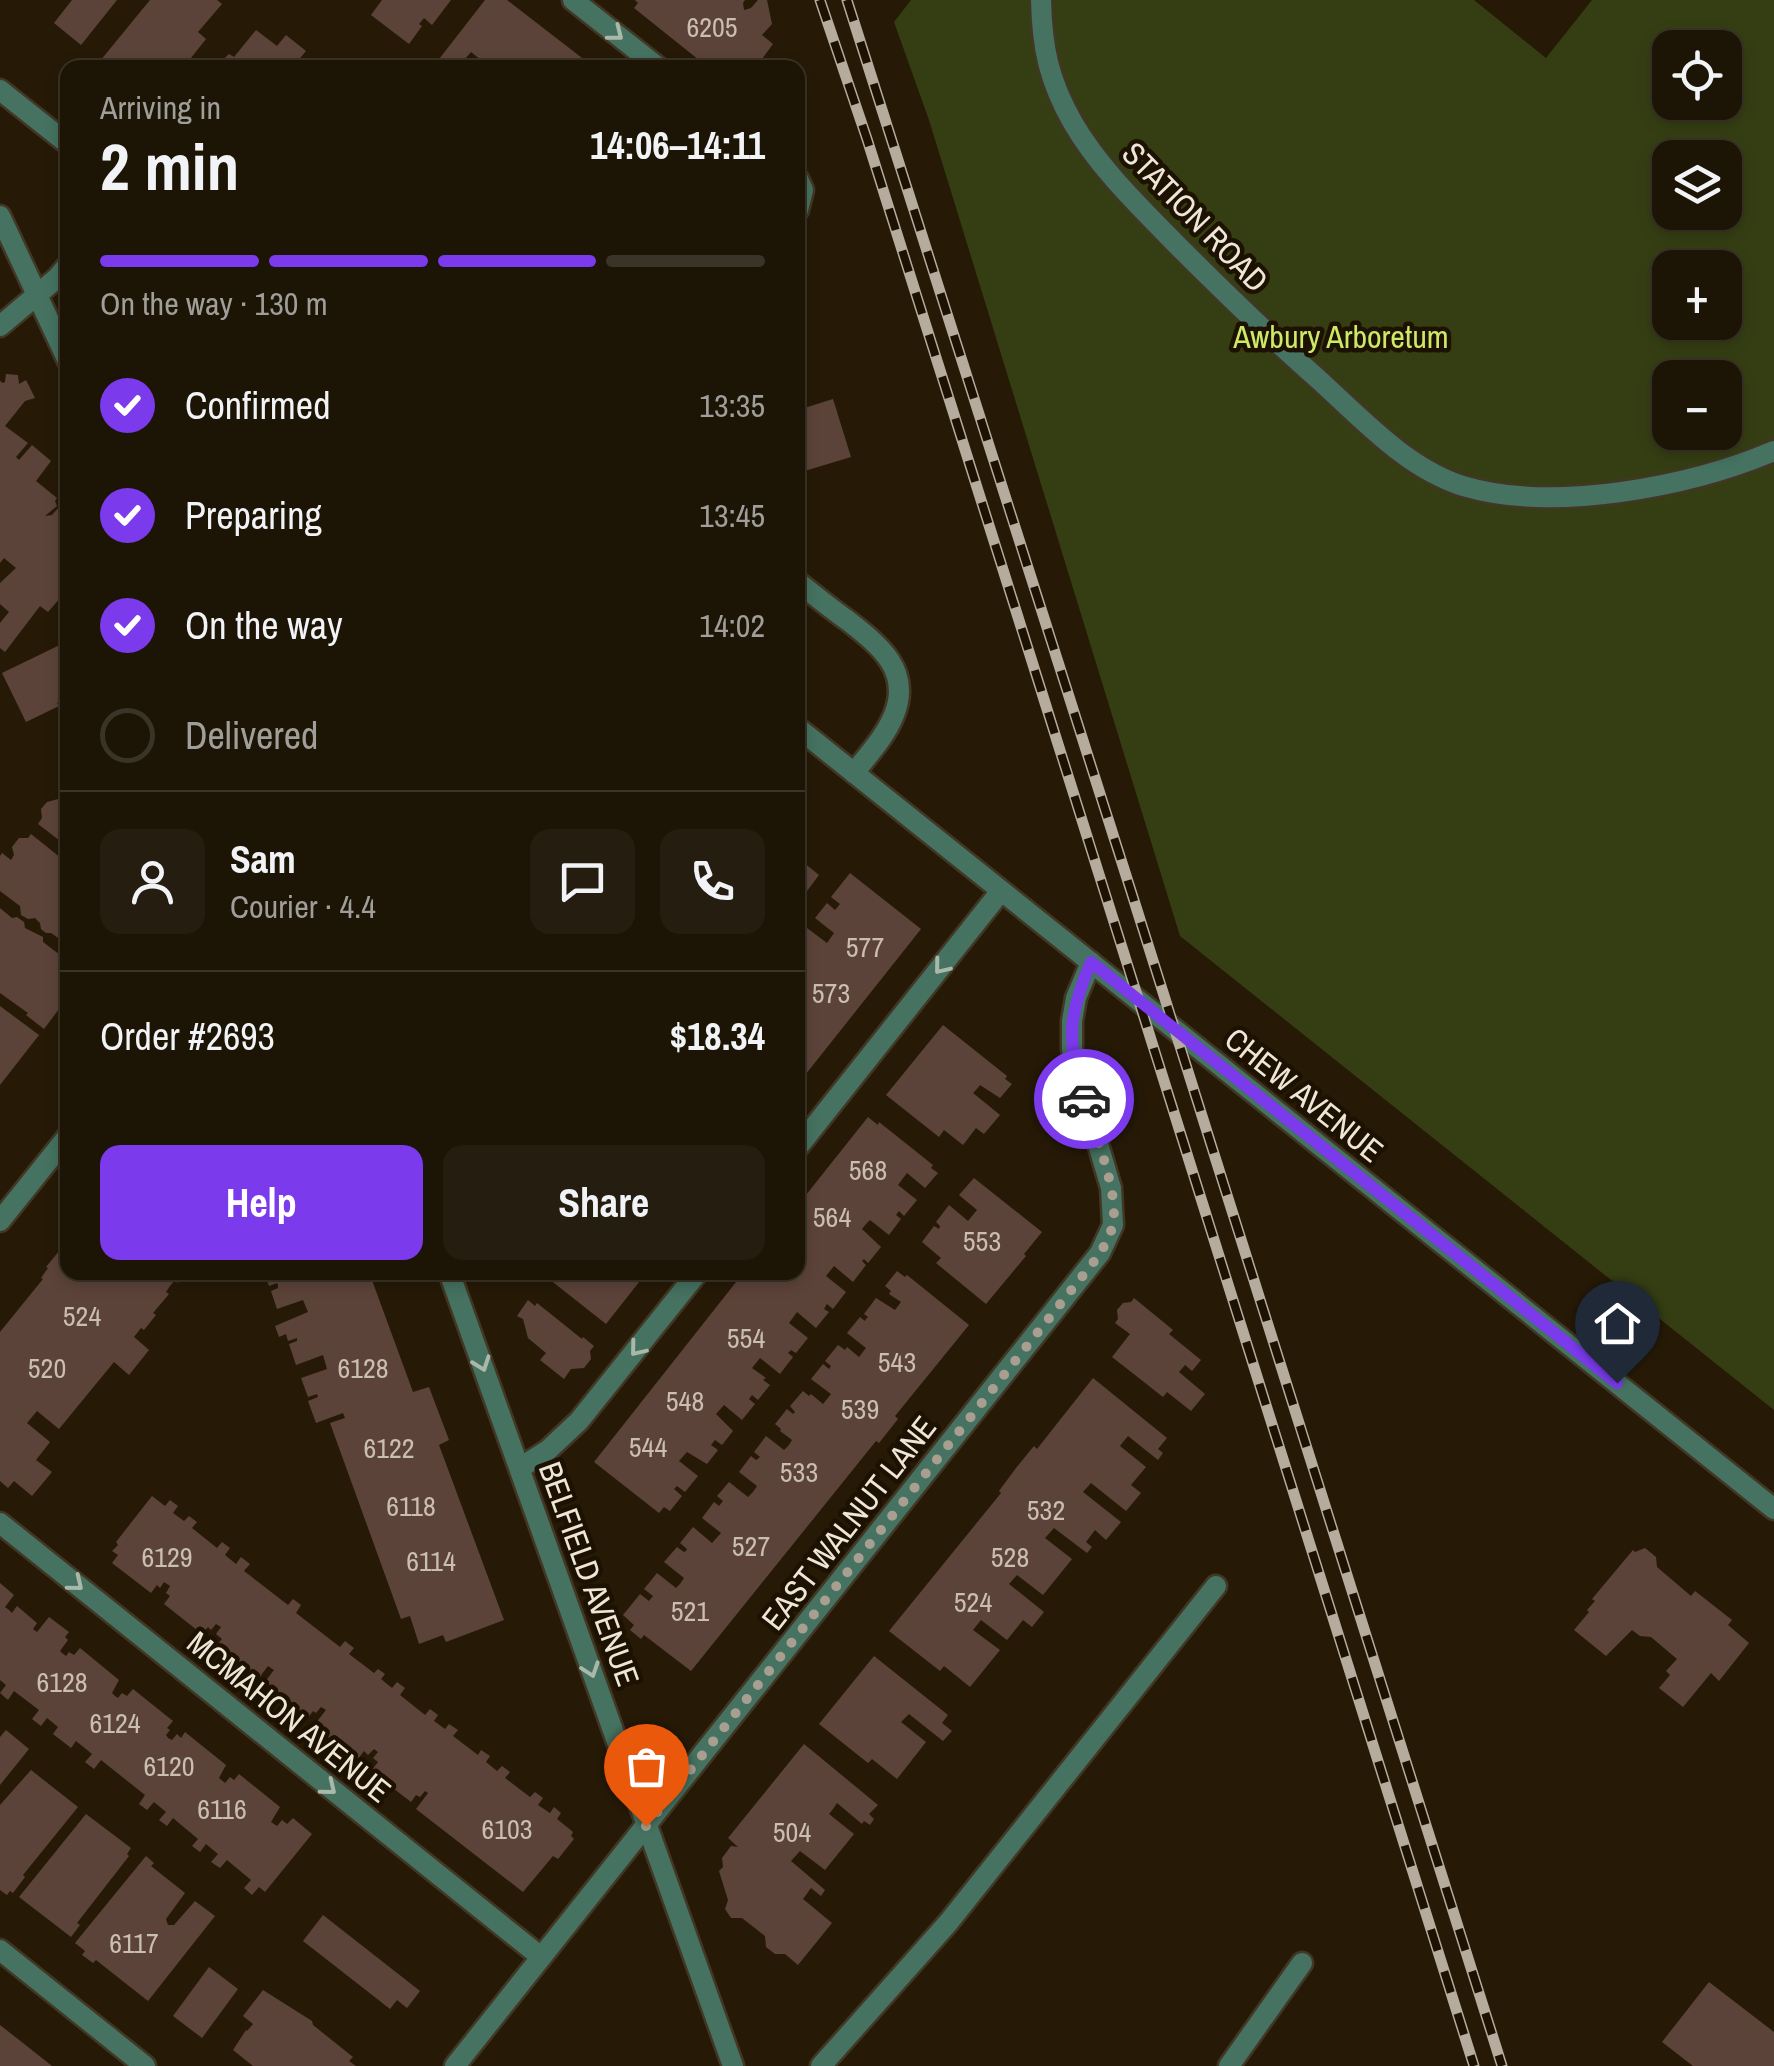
<!DOCTYPE html>
<meta charset="utf-8">
<style>
:root{--surface:#1c1405;--page:#251d0f;--text:#f1f3f6;--muted:#a09e9a;--line:#3a3327;--accent:#7c3aed}
body{margin:0;font-family:"Archivo Narrow",sans-serif;background:var(--page);color:var(--text);height:100vh;display:flex;flex-direction:column;font-size:38px;white-space:nowrap}
*{box-sizing:border-box;margin:0}
p{font-size:32px;color:var(--muted)}
.icon{flex:none;width:55px;height:55px;fill:none;stroke:currentColor;stroke-width:2;stroke-linecap:round;stroke-linejoin:round}
.map{position:relative;flex:1;overflow:hidden}
.panel{position:absolute;left:60px;top:60px;width:745px;height:1220px;display:flex;flex-direction:column;background:var(--surface);border-radius:20px;box-shadow:0 5px 15px #0003,0 0 0 2px var(--line)}
.panel>*{flex:none}
.controls{position:absolute;left:1652px;top:30px;display:grid;gap:20px}
.controls a{display:grid;place-items:center;width:90px;height:90px;border-radius:20px;background:var(--surface);box-shadow:0 5px 15px #0003,0 0 0 2px var(--line);font-size:50px}
.pin{position:absolute;display:grid;place-items:center;width:85px;height:85px;color:#fff;margin:-102px -42px;border-radius:50% 50% 50% 0;rotate:-45deg;box-shadow:0 0 10px #0007}
.pin .icon{rotate:45deg}
.courier{position:absolute;display:grid;place-items:center;width:100px;height:100px;margin:-50px;border:8px solid #7c3aed;border-radius:50%;background:#fff;color:#222;box-shadow:0 2px 12px #0007}
.headline em{font-style:normal;font-weight:700}
.headline div{display:flex;flex-direction:column-reverse}
.headline{display:flex;align-items:center;justify-content:space-between;height:170px;padding:0 40px}
h1{font-size:65px;font-weight:700;line-height:75px}
.bar{display:grid;grid-template-columns:repeat(4,1fr);gap:15px 10px;align-content:center;height:120px;padding:0 40px}
.bar i{height:12px;border-radius:8px;background:var(--line)}
.bar .active{background:var(--accent)}
.bar p{grid-column:span 4}
.line{display:flex;align-items:center;gap:25px;padding:0 40px;border-top:2px solid var(--line)}
.line div{flex:1}
.round{display:grid;place-items:center;flex:none;width:105px;height:105px;border-radius:20px;background:var(--page)}
ol{padding:0 40px;list-style:none}
li{display:flex;align-items:center;gap:30px;height:110px}
li p{margin-inline-start:auto}
li .icon{padding:10px;border-radius:50%;background:var(--accent);color:#fff;stroke-width:4}
li:last-child{color:var(--muted)}
li i{width:55px;height:55px;border:5px solid var(--line);border-radius:50%}
.button{display:flex;gap:20px;margin-top:auto;padding:20px 40px}
.button a{flex:1;height:115px;border-radius:20px;background:var(--accent);color:#fff;font-size:40px;font-weight:700;line-height:115px;text-align:center}
.button a+a{background:var(--page);color:var(--text)}
.map>svg:first-child{display:block}
</style>
<div class="map">
<svg width="1774" height="2066" viewBox="0 0 1774 2066">
<rect width="100%" height="100%" fill="#261a07"/>
<path fill="#353e13" fill-rule="evenodd" d="M 911,0 L 1474,0 L 1546,58 L 1592,0 L 1774,0 L 1774,1410 L 1180,936 L 929,120 L 894,22 ZM 1670,48 L 1725,48 L 1725,102 L 1670,102 ZM 1670,158 L 1725,158 L 1725,212 L 1670,212 ZM 1670,268 L 1725,268 L 1725,322 L 1670,322 ZM 1670,378 L 1725,378 L 1725,432 L 1670,432 Z"/>
<g fill="#5c433a">
<polygon points="72,0 117,0 81,45 54,23"/>
<polygon points="150,0 217,0 222,4 198,32 206,39 183,68 100,68 103,63 100,61"/>
<polygon points="382,0 451,0 432,25 424,18 419,24 422,26 409,44 371,15"/>
<polygon points="485,0 507,0 595,68 483,68 486,64 471,52 465,59 468,61 464,68 442,68 436,63"/>
<polygon points="635,0 745,0 743,3 744,10 751,8 758,0 767,0 772,24 762,35 773,44 762,59 773,68 709,68 634,8 638,3"/>
<polygon points="256,30 277,46 286,35 306,51 292,68 214,68 229,54 234,57"/>
<polygon points="6,374 18,375 19,384 26,380 35,398 25,401 5,426 28,443 16,457 19,460 32,445 51,461 36,481 57,498 55,501 57,506 45,516 52,515 60,506 63,508 68,502 68,589 48,612 40,606 5,652 0,648 0,623 9,612 0,604 0,583 16,568 4,558 0,563 0,381 3,383 5,382"/>
<polygon points="833,399 851,457 798,473 798,410"/>
<polygon points="68,641 68,698 57,703 59,706 26,722 2,673"/>
<polygon points="68,776 68,847 38,824 42,818 41,809 47,802 58,799 62,794 61,785"/>
<polygon points="31,834 61,858 68,858 68,945 51,933 46,933 41,929 40,923 35,918 28,919 21,915 20,906 0,891 0,856 2,853 11,860 14,855 12,847 19,838 28,838"/>
<polygon points="798,858 819,875 798,903"/>
<polygon points="850,873 921,929 798,1084 798,953 802,947 798,944 798,939 807,928 827,943 834,933 815,918 827,903 835,910 840,904 831,897"/>
<polygon points="0,908 12,918 17,917 24,922 25,928 43,937 43,942 68,961 68,997 44,1029 26,1015 28,1013 0,993"/>
<polygon points="0,1006 39,1035 0,1085"/>
<polygon points="943,1025 1007,1076 1005,1079 1012,1084 1000,1098 980,1085 976,1090 973,1093 1000,1115 984,1134 976,1128 963,1145 944,1130 939,1137 886,1095"/>
<polygon points="868,1117 878,1125 879,1122 933,1165 931,1168 938,1173 925,1188 907,1173 898,1185 917,1200 904,1216 899,1211 896,1215 901,1219 889,1235 870,1220 866,1224 862,1229 881,1247 868,1263 864,1259 862,1261 866,1265 853,1282 834,1266 826,1276 846,1292 833,1309 827,1304 824,1309 829,1312 816,1328 797,1312 789,1323 808,1338 796,1353 791,1350 788,1353 793,1357 780,1374 760,1358 752,1368 766,1378 763,1380 770,1385 758,1400 752,1395 749,1399 755,1404 742,1420 724,1405 716,1414 733,1431 722,1445 715,1440 711,1445 718,1450 707,1464 687,1452 679,1461 698,1476 685,1492 677,1486 674,1489 682,1496 670,1511 664,1507 659,1513 594,1462 744,1272 798,1272 798,1205"/>
<polygon points="974,1178 1042,1232 1024,1254 1026,1256 986,1304 936,1263 941,1258 922,1242 934,1226 939,1229 940,1226 936,1222 949,1205 968,1221 977,1210 959,1195"/>
<polygon points="68,1240 68,1272 186,1272 178,1283 175,1280 170,1286 166,1292 169,1294 153,1313 156,1315 144,1330 141,1328 134,1337 149,1350 129,1375 114,1362 59,1429 37,1411 27,1423 50,1442 36,1460 52,1472 32,1496 14,1481 8,1488 0,1481 0,1332 43,1279 41,1278 48,1268 46,1267"/>
<polygon points="897,1271 905,1277 907,1275 969,1325 895,1416 898,1419 879,1443 876,1441 691,1671 644,1635 641,1639 630,1630 634,1625 623,1615 640,1594 649,1601 653,1596 644,1589 657,1573 676,1588 680,1584 684,1578 664,1562 677,1547 684,1552 686,1551 687,1549 680,1543 693,1527 712,1543 721,1533 702,1518 714,1502 719,1506 723,1501 717,1496 729,1482 748,1497 753,1492 757,1486 739,1472 751,1456 756,1460 760,1457 754,1452 766,1436 784,1450 789,1445 792,1440 780,1431 781,1429 775,1424 787,1409 793,1414 795,1412 790,1406 803,1391 809,1396 811,1394 823,1404 831,1394 811,1379 823,1364 829,1369 831,1366 825,1361 838,1345 845,1350 847,1347 859,1357 862,1353 866,1348 847,1333 860,1317 865,1321 866,1319 868,1317 864,1314 876,1298 895,1310 901,1302 889,1294 891,1291 885,1286"/>
<polygon points="264,1272 369,1272 413,1392 429,1387 449,1440 439,1445 504,1620 446,1642 443,1635 419,1644 410,1616 401,1619 330,1423 345,1418 343,1413 316,1423 308,1401 318,1397 317,1394 308,1397 301,1378 327,1369 323,1355 296,1365 289,1344 297,1341 297,1338 288,1341 286,1334 279,1337 275,1326 308,1312 303,1300 277,1309 271,1291 278,1288 278,1285 277,1283 269,1286"/>
<polygon points="546,1272 647,1272 606,1324 544,1275"/>
<polygon points="1134,1298 1173,1330 1169,1334 1201,1360 1192,1371 1185,1365 1179,1372 1205,1394 1191,1411 1167,1392 1163,1397 1112,1357 1130,1334 1115,1323 1118,1319 1117,1310 1123,1303 1131,1302"/>
<polygon points="528,1300 535,1306 537,1303 582,1339 583,1337 594,1346 590,1351 591,1359 584,1368 571,1369 564,1379 540,1360 546,1353 528,1338 523,1319 517,1316"/>
<polygon points="1093,1378 1167,1438 1158,1449 1163,1453 1158,1460 1128,1436 1123,1442 1120,1446 1146,1467 1131,1485 1141,1493 1126,1511 1091,1483 1083,1492 1121,1522 1106,1540 1095,1530 1086,1542 1092,1547 1087,1553 1054,1528 1045,1538 1072,1559 1043,1595 1017,1575 1009,1584 1044,1612 1032,1627 1023,1620 1007,1640 981,1620 973,1630 1000,1650 970,1687 944,1666 940,1671 889,1631 1001,1493 999,1491 1016,1468 1034,1446 1037,1449"/>
<polygon points="152,1496 165,1506 170,1500 178,1506 173,1513 184,1521 189,1516 197,1522 192,1528 217,1548 222,1542 230,1548 225,1555 236,1564 241,1557 250,1564 244,1571 288,1605 293,1599 301,1605 296,1613 340,1647 345,1641 354,1648 349,1654 374,1673 378,1669 385,1674 381,1679 392,1688 397,1682 405,1688 400,1695 425,1715 430,1709 438,1715 434,1721 445,1729 449,1724 458,1730 453,1736 478,1755 481,1750 490,1756 486,1762 497,1771 502,1766 510,1772 505,1778 530,1797 535,1792 543,1798 538,1805 550,1813 554,1807 561,1813 557,1819 573,1832 571,1836 574,1839 558,1859 553,1856 523,1892 416,1809 428,1793 425,1791 420,1797 416,1795 411,1802 371,1771 378,1762 373,1758 378,1752 374,1749 368,1755 364,1751 358,1759 338,1744 335,1747 317,1733 320,1728 315,1724 326,1710 321,1707 316,1713 313,1711 307,1719 287,1703 283,1707 264,1693 269,1686 264,1683 274,1670 268,1666 258,1679 237,1662 232,1665 213,1650 222,1639 216,1634 221,1627 216,1624 211,1630 208,1627 202,1634 164,1604 170,1596 166,1593 170,1586 164,1582 160,1588 157,1585 151,1593 112,1563 118,1555 112,1551 118,1545 116,1542"/>
<polygon points="1645,1548 1656,1557 1657,1567 1691,1596 1695,1591 1732,1620 1728,1625 1749,1643 1719,1681 1711,1673 1683,1707 1659,1688 1670,1675 1666,1671 1677,1659 1651,1637 1640,1636 1632,1630 1606,1656 1574,1630 1589,1612 1587,1610 1595,1601 1592,1599 1633,1550 1635,1552"/>
<polygon points="0,1583 14,1595 5,1607 9,1610 12,1613 17,1606 37,1623 33,1629 37,1632 49,1617 69,1632 65,1637 68,1640 60,1651 62,1653 66,1656 69,1652 74,1655 80,1648 119,1680 112,1693 115,1696 118,1698 122,1693 127,1696 133,1689 173,1721 167,1728 170,1730 166,1735 168,1738 172,1740 177,1734 181,1738 185,1732 226,1765 219,1778 225,1783 230,1777 234,1780 239,1774 280,1807 271,1822 277,1826 282,1820 287,1824 293,1818 312,1834 265,1892 259,1887 252,1895 244,1888 251,1880 227,1860 220,1868 211,1862 218,1854 206,1844 200,1852 192,1846 198,1839 173,1818 167,1826 159,1820 166,1812 154,1802 147,1810 139,1804 145,1795 101,1760 94,1769 85,1762 92,1754 76,1741 71,1748 53,1734 58,1727 52,1722 47,1718 41,1726 32,1719 39,1710 14,1691 8,1700 0,1693 6,1685 0,1680"/>
<polygon points="874,1656 948,1715 942,1723 952,1731 943,1741 909,1714 901,1722 926,1742 897,1779 872,1759 868,1763 819,1724"/>
<polygon points="6,1730 29,1749 0,1785 0,1737"/>
<polygon points="804,1744 878,1805 869,1814 874,1819 870,1825 864,1821 862,1824 837,1803 833,1809 829,1814 854,1834 825,1870 800,1851 791,1861 825,1890 821,1896 811,1888 803,1899 832,1923 798,1965 785,1954 775,1954 766,1947 765,1936 742,1918 731,1918 725,1909 728,1900 719,1871 723,1867 722,1858 731,1846 738,1847 728,1838"/>
<polygon points="31,1770 78,1807 23,1875 25,1877 13,1893 10,1891 7,1895 0,1890 0,1805"/>
<polygon points="86,1814 131,1848 127,1854 129,1856 77,1923 80,1925 71,1937 19,1897"/>
<polygon points="146,1856 154,1863 151,1866 185,1893 166,1919 168,1925 174,1925 195,1901 215,1916 148,2001 96,1960 93,1963 82,1955 85,1951 75,1943"/>
<polygon points="323,1915 420,1991 407,2008 397,2000 390,2009 303,1941"/>
<polygon points="209,1967 238,1989 202,2038 173,2016"/>
<polygon points="1709,1982 1774,2032 1774,2066 1693,2066 1662,2042"/>
<polygon points="263,1990 312,2021 313,2025 353,2057 349,2061 356,2066 253,2066 233,2050 246,2030 247,2031 253,2024 243,2016"/>
<polygon points="0,2025 23,2043 52,2066 0,2066"/>
</g>
<g fill="none" stroke-linecap="round" stroke-linejoin="round">
<defs>
<g id="service">
<path d="M 1041,0 C 1042,48 1049,81 1073,123 C 1100,169 1139,206 1176,244 C 1222,290 1269,336 1318,379 C 1361,418 1406,468 1463,486 C 1553,513 1689,487 1774,451"/>
<path d="M 798,582 C 814,595 830,608 847,620 C 879,645 912,670 894,715 C 885,737 868,755 854,773"/>
<polyline points="821,2066 948,1923 1216,1586"/>
<polyline points="1229,2066 1302,1963"/>
</g>
<g id="minor">
<polyline points="573,0 659,68"/>
<polyline points="798,179 803,190 798,210"/>
<polyline points="0,216 68,361"/>
<polyline points="0,326 57,278 68,265"/>
<polyline points="798,1147 1001,891"/>
<polyline points="0,1221 68,1136"/>
<polyline points="449,1272 733,2066"/>
<polyline points="520,1468 548,1450 579,1421 698,1272"/>
<polyline points="0,1523 541,1957"/>
<polyline points="0,1950 145,2066"/>
<polyline points="455,2066 1100,1253 1113,1225 1111,1188 1078,1076 1072,1049 1072,1021 1076,998 1091,962"/>
</g>
<g id="tertiary">
<polyline points="0,90 68,144"/>
<polyline points="798,728 1774,1509"/>
</g>
</defs>
<use href="#service" stroke="#423724" stroke-width="25"/>
<use href="#minor" stroke="#423724" stroke-width="25"/>
<use href="#tertiary" stroke="#423724" stroke-width="25"/>
<use href="#service" stroke="#457261" stroke-width="20"/>
<use href="#minor" stroke="#457261" stroke-width="20"/>
<use href="#tertiary" stroke="#457261" stroke-width="20"/>
<defs>
<g id="rail">
<polyline points="820,0 867,139 1041,690 1474,2066"/>
<polyline points="847,0 1131,891 1502,2066"/>
</g>
</defs>
<use href="#rail" stroke="#b6ac9e" stroke-width="11"/>
<use href="#rail" stroke="#1d1101" stroke-width="8" stroke-dasharray="22" stroke-linecap="butt"/>
</g>
<defs><path id="oneway-chevron" d="M-2-3.5L2.5 0L-2 3.5" fill="none" stroke-width="1.6" stroke-linecap="round" stroke-linejoin="round" transform="scale(2.5)"/></defs>
<g stroke="#aab8a9">
<use href="#oneway-chevron" transform="translate(616 34) rotate(38)"/>
<use href="#oneway-chevron" transform="translate(941 967) rotate(129)"/>
<use href="#oneway-chevron" transform="translate(637 1349) rotate(129)"/>
<use href="#oneway-chevron" transform="translate(482 1364) rotate(70)"/>
<use href="#oneway-chevron" transform="translate(76 1584) rotate(39)"/>
<use href="#oneway-chevron" transform="translate(591 1670) rotate(71)"/>
<use href="#oneway-chevron" transform="translate(329 1788) rotate(39)"/>
</g>
<g fill="none" stroke-linecap="round" stroke-linejoin="round">
<path stroke="#a89f90" stroke-width="10" stroke-dasharray="0 18" d="M 646,1826 L 1100,1254 C 1105,1244 1111,1234 1113,1224 C 1119,1191 1094,1132 1084,1099"/>
<path stroke="#7c3aed" stroke-width="12" d="M 1084,1099 C 1067,1041 1067,1018 1091,962 L 1617,1383"/>
</g>
<g text-anchor="middle" stroke-width="9" stroke-linejoin="round" paint-order="stroke">
<g font-size="28" fill="#cabdb1">
<text x="712" y="37">6205</text>
<text x="865" y="957">577</text>
<text x="831" y="1003">573</text>
<text x="868" y="1180">568</text>
<text x="832" y="1227">564</text>
<text x="982" y="1251">553</text>
<text x="82" y="1326">524</text>
<text x="746" y="1348">554</text>
<text x="897" y="1372">543</text>
<text x="47" y="1378">520</text>
<text x="363" y="1378">6128</text>
<text x="685" y="1411">548</text>
<text x="860" y="1419">539</text>
<text x="648" y="1457">544</text>
<text x="389" y="1458">6122</text>
<text x="799" y="1482">533</text>
<text x="411" y="1516">6118</text>
<text x="1046" y="1520">532</text>
<text x="751" y="1556">527</text>
<text x="167" y="1567">6129</text>
<text x="1010" y="1567">528</text>
<text x="431" y="1571">6114</text>
<text x="973" y="1612">524</text>
<text x="690" y="1621">521</text>
<text x="62" y="1692">6128</text>
<text x="115" y="1733">6124</text>
<text x="169" y="1776">6120</text>
<text x="222" y="1819">6116</text>
<text x="507" y="1839">6103</text>
<text x="792" y="1842">504</text>
<text x="134" y="1953">6117</text>
</g>
<g font-size="32" fill="#eee6d9" stroke="#1d1101">
<text transform="translate(1195 217) rotate(46)" y="11">STATION ROAD</text>
<text transform="translate(1304 1095) rotate(39)" y="11">CHEW AVENUE</text>
<text transform="translate(849 1523) rotate(-52)" y="11">EAST WALNUT LANE</text>
<text transform="translate(589 1574) rotate(70)" y="11">BELFIELD AVENUE</text>
<text transform="translate(289 1717) rotate(39)" y="11">MCMAHON AVENUE</text>
</g>
<g font-size="32" fill="#cce968" stroke="#1d1101">
<text x="1341" y="348">Awbury Arboretum</text>
</g>
</g>
</svg>
<div class="controls">
<a><svg class="icon" aria-label="locate" viewBox="0 0 24 24"><circle cx="12" cy="12" r="6"/><path d="M12 2v4M12 18v4M2 12h4M18 12h4"/></svg></a>
<a><svg class="icon" aria-label="layers" viewBox="0 0 24 24"><path d="M12 4l9 5-9 5-9-5zM3 14l9 5 9-5"/></svg></a>
<a>+</a>
<a>−</a>
</div>
<div class="pin" style="left:646px;top:1826px;background:#ea580c"><svg class="icon" aria-label="bag" viewBox="0 0 24 24"><path d="M5 8h14l-1 12H6zM9 8a3 3 0 0 1 6 0"/></svg></div>
<div class="pin" style="left:1617px;top:1383px;background:#1f2937"><svg class="icon" aria-label="home" viewBox="0 0 24 24"><path d="M3 11l9-7 9 7M6 9v11h12V9"/></svg></div>
<div class="courier" style="left:1084px;top:1099px"><svg class="icon" aria-label="car" viewBox="0 0 24 24"><path d="M5 17H2v-5l4-1 3-4h7l3 4 3 1v5h-3M9 17h6M6 11h13"/><circle cx="7" cy="17" r="2"/><circle cx="17" cy="17" r="2"/></svg></div>
<section class="panel">
<div class="headline"><div><h1>2 min</h1><p>Arriving in</p></div><em>14:06–14:11</em></div>
<div class="bar"><i class="active"></i><i class="active"></i><i class="active"></i><i></i><p>On the way · 130 m</p></div>
<ol>
<li><svg class="icon" aria-label="check" viewBox="0 0 24 24"><path d="M5 12l5 5 9-10"/></svg>Confirmed<p>13:35</p></li>
<li><svg class="icon" aria-label="check" viewBox="0 0 24 24"><path d="M5 12l5 5 9-10"/></svg>Preparing<p>13:45</p></li>
<li><svg class="icon" aria-label="check" viewBox="0 0 24 24"><path d="M5 12l5 5 9-10"/></svg>On the way<p>14:02</p></li>
<li><i></i>Delivered</li>
</ol>
<div class="line" style="height:180px"><a class="round"><svg class="icon" aria-label="person" viewBox="0 0 24 24"><circle cx="12" cy="8" r="4"/><path d="M4 21q1-7 8-7t8 7"/></svg></a><div><b>Sam</b><p>Courier · 4.4</p></div><a class="round"><svg class="icon" aria-label="chat" viewBox="0 0 24 24"><path d="M4 5h16v11H9l-5 4z"/></svg></a><a class="round"><svg class="icon" aria-label="phone" viewBox="0 0 24 24"><path d="M5 4h4l2 5-3 2q2 4 5 5l2-3 5 2v4C11 20 4 13 5 4z"/></svg></a></div>
<div class="line" style="height:130px"><div>Order #2693</div><b>$18.34</b></div>
<div class="button"><a>Help</a><a>Share</a></div>
</section>
</div>
